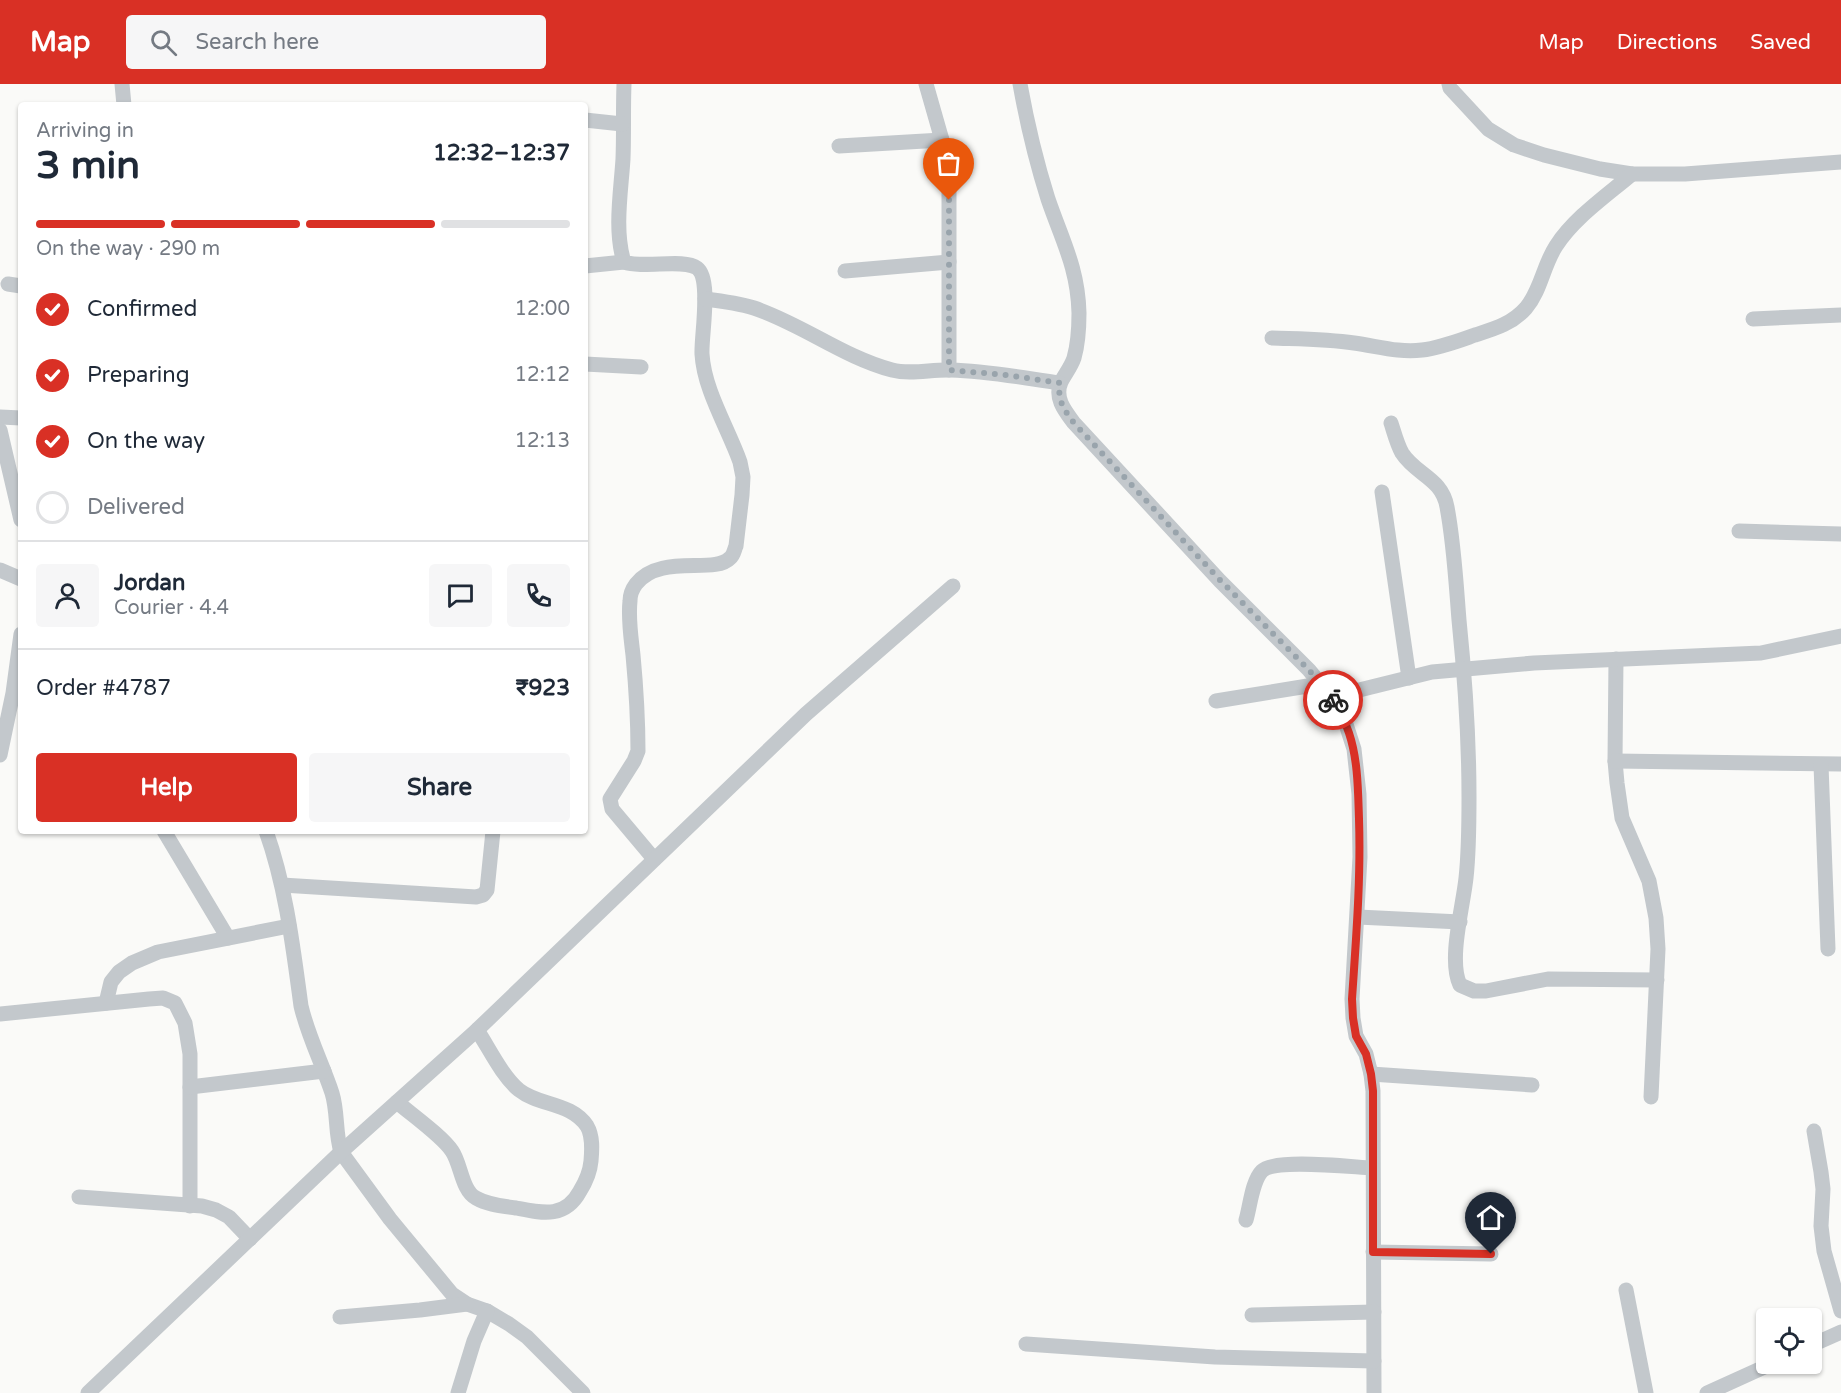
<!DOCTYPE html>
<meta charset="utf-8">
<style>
:root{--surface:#fff;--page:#f6f6f7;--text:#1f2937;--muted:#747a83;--line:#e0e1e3;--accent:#d93025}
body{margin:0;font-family:"Varela Round",sans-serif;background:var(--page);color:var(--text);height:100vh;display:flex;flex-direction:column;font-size:22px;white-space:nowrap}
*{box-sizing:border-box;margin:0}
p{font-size:20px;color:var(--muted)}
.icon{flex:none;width:33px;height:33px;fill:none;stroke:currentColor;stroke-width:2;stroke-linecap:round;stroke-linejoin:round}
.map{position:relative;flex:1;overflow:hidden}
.panel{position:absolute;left:18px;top:18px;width:570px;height:732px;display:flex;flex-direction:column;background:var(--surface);border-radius:6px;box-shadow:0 2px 4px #0004}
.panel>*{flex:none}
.tools{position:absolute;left:1756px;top:1224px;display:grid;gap:12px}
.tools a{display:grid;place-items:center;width:66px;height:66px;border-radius:6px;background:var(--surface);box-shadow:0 2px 4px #0004;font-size:30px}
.pin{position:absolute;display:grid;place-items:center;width:51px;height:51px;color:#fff;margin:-62px -26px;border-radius:50% 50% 50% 0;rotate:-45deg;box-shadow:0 0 6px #0007}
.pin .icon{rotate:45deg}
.courier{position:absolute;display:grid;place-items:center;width:60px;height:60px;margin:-30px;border:4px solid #d93025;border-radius:50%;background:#fff;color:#222;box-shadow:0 2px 8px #0007}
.overview em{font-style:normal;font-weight:700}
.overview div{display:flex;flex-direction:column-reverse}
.overview{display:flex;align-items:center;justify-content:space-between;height:102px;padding:0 18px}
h1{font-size:39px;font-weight:700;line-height:45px}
.bar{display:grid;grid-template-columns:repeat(4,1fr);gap:9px 6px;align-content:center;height:72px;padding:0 18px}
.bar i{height:8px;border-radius:4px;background:var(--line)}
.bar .selected{background:var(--accent)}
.bar p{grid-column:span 4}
.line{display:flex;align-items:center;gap:15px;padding:0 18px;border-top:2px solid var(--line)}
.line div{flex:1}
.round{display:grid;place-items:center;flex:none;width:63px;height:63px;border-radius:6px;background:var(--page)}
ol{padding:0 18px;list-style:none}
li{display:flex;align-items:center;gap:18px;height:66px}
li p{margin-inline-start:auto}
li .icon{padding:6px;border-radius:50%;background:var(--accent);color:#fff;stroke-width:4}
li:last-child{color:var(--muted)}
li i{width:33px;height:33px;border:3px solid var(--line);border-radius:50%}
.cta{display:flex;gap:12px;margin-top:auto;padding:12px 18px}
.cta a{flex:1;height:69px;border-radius:6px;background:var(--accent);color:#fff;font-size:24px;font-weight:700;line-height:69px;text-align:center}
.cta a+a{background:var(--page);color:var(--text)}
header{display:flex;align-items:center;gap:36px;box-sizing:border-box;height:84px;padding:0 30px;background:var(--accent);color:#fff}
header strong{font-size:28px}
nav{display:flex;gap:33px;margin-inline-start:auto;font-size:21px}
.search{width:420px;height:54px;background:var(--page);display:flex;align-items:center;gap:15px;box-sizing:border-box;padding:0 21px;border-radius:6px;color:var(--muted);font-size:22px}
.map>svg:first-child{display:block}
</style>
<header>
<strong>Map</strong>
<div class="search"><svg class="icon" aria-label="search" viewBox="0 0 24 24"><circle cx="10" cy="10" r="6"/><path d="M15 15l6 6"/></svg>Search here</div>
<nav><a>Map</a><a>Directions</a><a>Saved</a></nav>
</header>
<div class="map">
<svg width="1841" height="1309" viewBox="0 0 1841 1309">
<rect width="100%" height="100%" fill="#fafaf8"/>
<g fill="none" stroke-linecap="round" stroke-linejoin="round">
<g stroke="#c3c8cc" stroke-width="15">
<polyline points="122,0 124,21"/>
<path d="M 624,0 C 623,25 624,50 623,75 C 621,107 614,147 624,178 C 644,185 683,174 697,184 C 712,195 701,252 702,270 C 704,306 728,344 740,378 L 743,393 L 742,411 L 736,462 C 734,466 734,471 730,474 C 714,491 660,469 636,500 C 633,504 630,511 630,517 C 628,535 631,553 633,571 C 636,603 638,635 638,667 L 634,677 L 610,715 L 612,725 L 654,775"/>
<polyline points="926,0 942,56 949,96 949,286"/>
<path d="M 1020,0 C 1027,39 1036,77 1048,115 C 1062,156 1078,184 1079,229 C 1079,244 1078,260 1074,274 C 1071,283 1065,290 1061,298 C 1054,314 1065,327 1074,339 L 1220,497 L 1309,586 L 1331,613 L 1344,634 L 1354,665 L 1359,710 L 1360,773 L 1352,915 L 1353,934 L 1356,952 L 1366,970 L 1371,990 L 1373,1007 L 1374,1309"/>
<polyline points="1449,0 1450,4 1488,45 1514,61 1544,71 1600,85 1632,90 1685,90 1841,78"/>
<polyline points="585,36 622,40"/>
<polyline points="839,62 942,56"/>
<polyline points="585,182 624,178"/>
<polyline points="845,187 949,178"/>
<polyline points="8,200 21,202"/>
<path d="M 705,215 C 722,217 738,219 754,224 C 802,240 843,273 892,286 C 911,291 932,285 951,286 C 988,287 1024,294 1060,299"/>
<polyline points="1753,235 1841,231"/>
<path d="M 1272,254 C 1299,255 1327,255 1354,259 C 1377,262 1399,269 1422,266 C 1440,264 1458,257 1475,251 C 1494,245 1512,240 1526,224 C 1541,206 1543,182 1556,162 C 1574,134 1606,112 1632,90"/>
<polyline points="585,280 641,283"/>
<polyline points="0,333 21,334"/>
<path d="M 1391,339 C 1394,348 1397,360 1402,369 C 1416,391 1442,394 1447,423 C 1454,460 1456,499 1459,536 C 1465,595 1469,654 1469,713 C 1469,740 1469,767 1466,794 C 1463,823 1448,876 1460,901 L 1474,907 L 1486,907 L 1548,895 L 1657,896"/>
<polyline points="0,346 21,436"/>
<polyline points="1382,408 1409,594"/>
<polyline points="1739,447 1841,450"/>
<polyline points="0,486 21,495"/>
<polyline points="1616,575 1615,677 1617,699 1622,734 1649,797 1656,834 1658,865 1651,1013"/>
<polyline points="1331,613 1432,588 1534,579 1761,569 1841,552"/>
<polyline points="1216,617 1320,600"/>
<polyline points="0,671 13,609 21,550"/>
<polyline points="1615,677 1841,680"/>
<polyline points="1821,681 1828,865"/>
<polyline points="164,747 228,854"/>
<path d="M 266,747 C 286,803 293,863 301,922 C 308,952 322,979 332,1009 C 338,1028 335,1049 341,1068 L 390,1135 L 452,1210 L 467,1220 L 487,1227 L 509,1240 L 527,1253 L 583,1309"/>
<polyline points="282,801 476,813 483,811 487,806 493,747"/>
<polyline points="1358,833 1460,838"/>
<polyline points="106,919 111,898 119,888 132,879 158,868 289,842"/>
<polyline points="0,930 149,915 163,914 175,919 185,939 190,970 190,1122"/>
<polyline points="1371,990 1532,1001"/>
<polyline points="190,1003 324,987"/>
<path d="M 397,1018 C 412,1031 442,1052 452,1067 C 461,1080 462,1107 476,1114 C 488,1121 503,1122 516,1124 C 542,1129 565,1135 580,1107 C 585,1099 590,1088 591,1077 C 592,1066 593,1052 587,1042 C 571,1018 539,1022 519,1006 C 502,992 489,964 477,946"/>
<polyline points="1814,1047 1821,1088 1823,1105 1821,1142 1824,1167 1841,1227"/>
<polyline points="79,1113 202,1122 216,1126 229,1133 250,1155"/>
<path d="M 1246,1136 C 1250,1123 1252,1097 1262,1087 C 1275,1074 1351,1083 1372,1084"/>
<polyline points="1373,1168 1491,1170"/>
<polyline points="1626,1206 1646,1309"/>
<polyline points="1252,1231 1374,1228"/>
<polyline points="340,1233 420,1226 467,1220"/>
<polyline points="1026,1260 1215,1273 1374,1277"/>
<polyline points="1812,1261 1841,1248"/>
<polyline points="88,1309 341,1068 477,946 806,630 953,502"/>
<polyline points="458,1309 474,1257 487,1227"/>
<polyline points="1707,1309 1771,1280"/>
</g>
</g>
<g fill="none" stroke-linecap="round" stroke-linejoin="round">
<path stroke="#99a4ac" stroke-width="6" stroke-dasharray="0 10.8" d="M 949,116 L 949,286 L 1006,291 L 1060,299 C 1057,316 1064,326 1074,339 L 1220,496 L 1309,586 L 1333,616"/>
<path stroke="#d93025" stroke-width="8" d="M 1333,616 C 1339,626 1345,637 1349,649 C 1358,676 1358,706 1359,735 C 1361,795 1356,855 1352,915 L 1353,934 L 1356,952 L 1366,970 L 1371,990 L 1373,1007 L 1373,1168 L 1491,1170"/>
</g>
</svg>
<div class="tools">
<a><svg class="icon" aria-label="locate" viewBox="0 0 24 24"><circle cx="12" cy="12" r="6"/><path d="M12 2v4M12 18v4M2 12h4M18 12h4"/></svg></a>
</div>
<div class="pin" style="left:949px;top:116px;background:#ea580c"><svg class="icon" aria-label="bag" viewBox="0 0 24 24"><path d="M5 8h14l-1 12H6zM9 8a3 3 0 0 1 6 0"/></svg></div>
<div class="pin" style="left:1491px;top:1170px;background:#1f2937"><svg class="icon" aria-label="home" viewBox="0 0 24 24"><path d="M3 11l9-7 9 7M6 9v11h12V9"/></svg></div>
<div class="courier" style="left:1333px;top:616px"><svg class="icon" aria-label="bike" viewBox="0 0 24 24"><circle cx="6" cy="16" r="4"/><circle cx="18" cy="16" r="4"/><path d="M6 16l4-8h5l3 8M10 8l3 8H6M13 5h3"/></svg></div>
<section class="panel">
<div class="overview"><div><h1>3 min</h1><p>Arriving in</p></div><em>12:32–12:37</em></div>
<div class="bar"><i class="selected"></i><i class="selected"></i><i class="selected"></i><i></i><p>On the way · 290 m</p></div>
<ol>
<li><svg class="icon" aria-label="check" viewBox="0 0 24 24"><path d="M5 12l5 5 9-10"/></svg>Confirmed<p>12:00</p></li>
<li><svg class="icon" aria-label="check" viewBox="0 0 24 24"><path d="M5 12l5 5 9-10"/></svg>Preparing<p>12:12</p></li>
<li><svg class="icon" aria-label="check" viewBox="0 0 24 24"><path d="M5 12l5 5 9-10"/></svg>On the way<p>12:13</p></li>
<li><i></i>Delivered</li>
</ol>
<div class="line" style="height:108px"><a class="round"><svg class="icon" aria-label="person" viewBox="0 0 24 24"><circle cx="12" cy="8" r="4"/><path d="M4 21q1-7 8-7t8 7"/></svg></a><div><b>Jordan</b><p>Courier · 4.4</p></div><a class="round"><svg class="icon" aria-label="chat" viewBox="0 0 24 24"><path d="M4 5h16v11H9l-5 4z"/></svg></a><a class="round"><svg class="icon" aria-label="phone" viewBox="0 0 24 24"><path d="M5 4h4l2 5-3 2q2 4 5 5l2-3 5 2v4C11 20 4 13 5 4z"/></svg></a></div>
<div class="line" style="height:78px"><div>Order #4787</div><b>₹923</b></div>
<div class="cta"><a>Help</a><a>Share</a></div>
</section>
</div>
